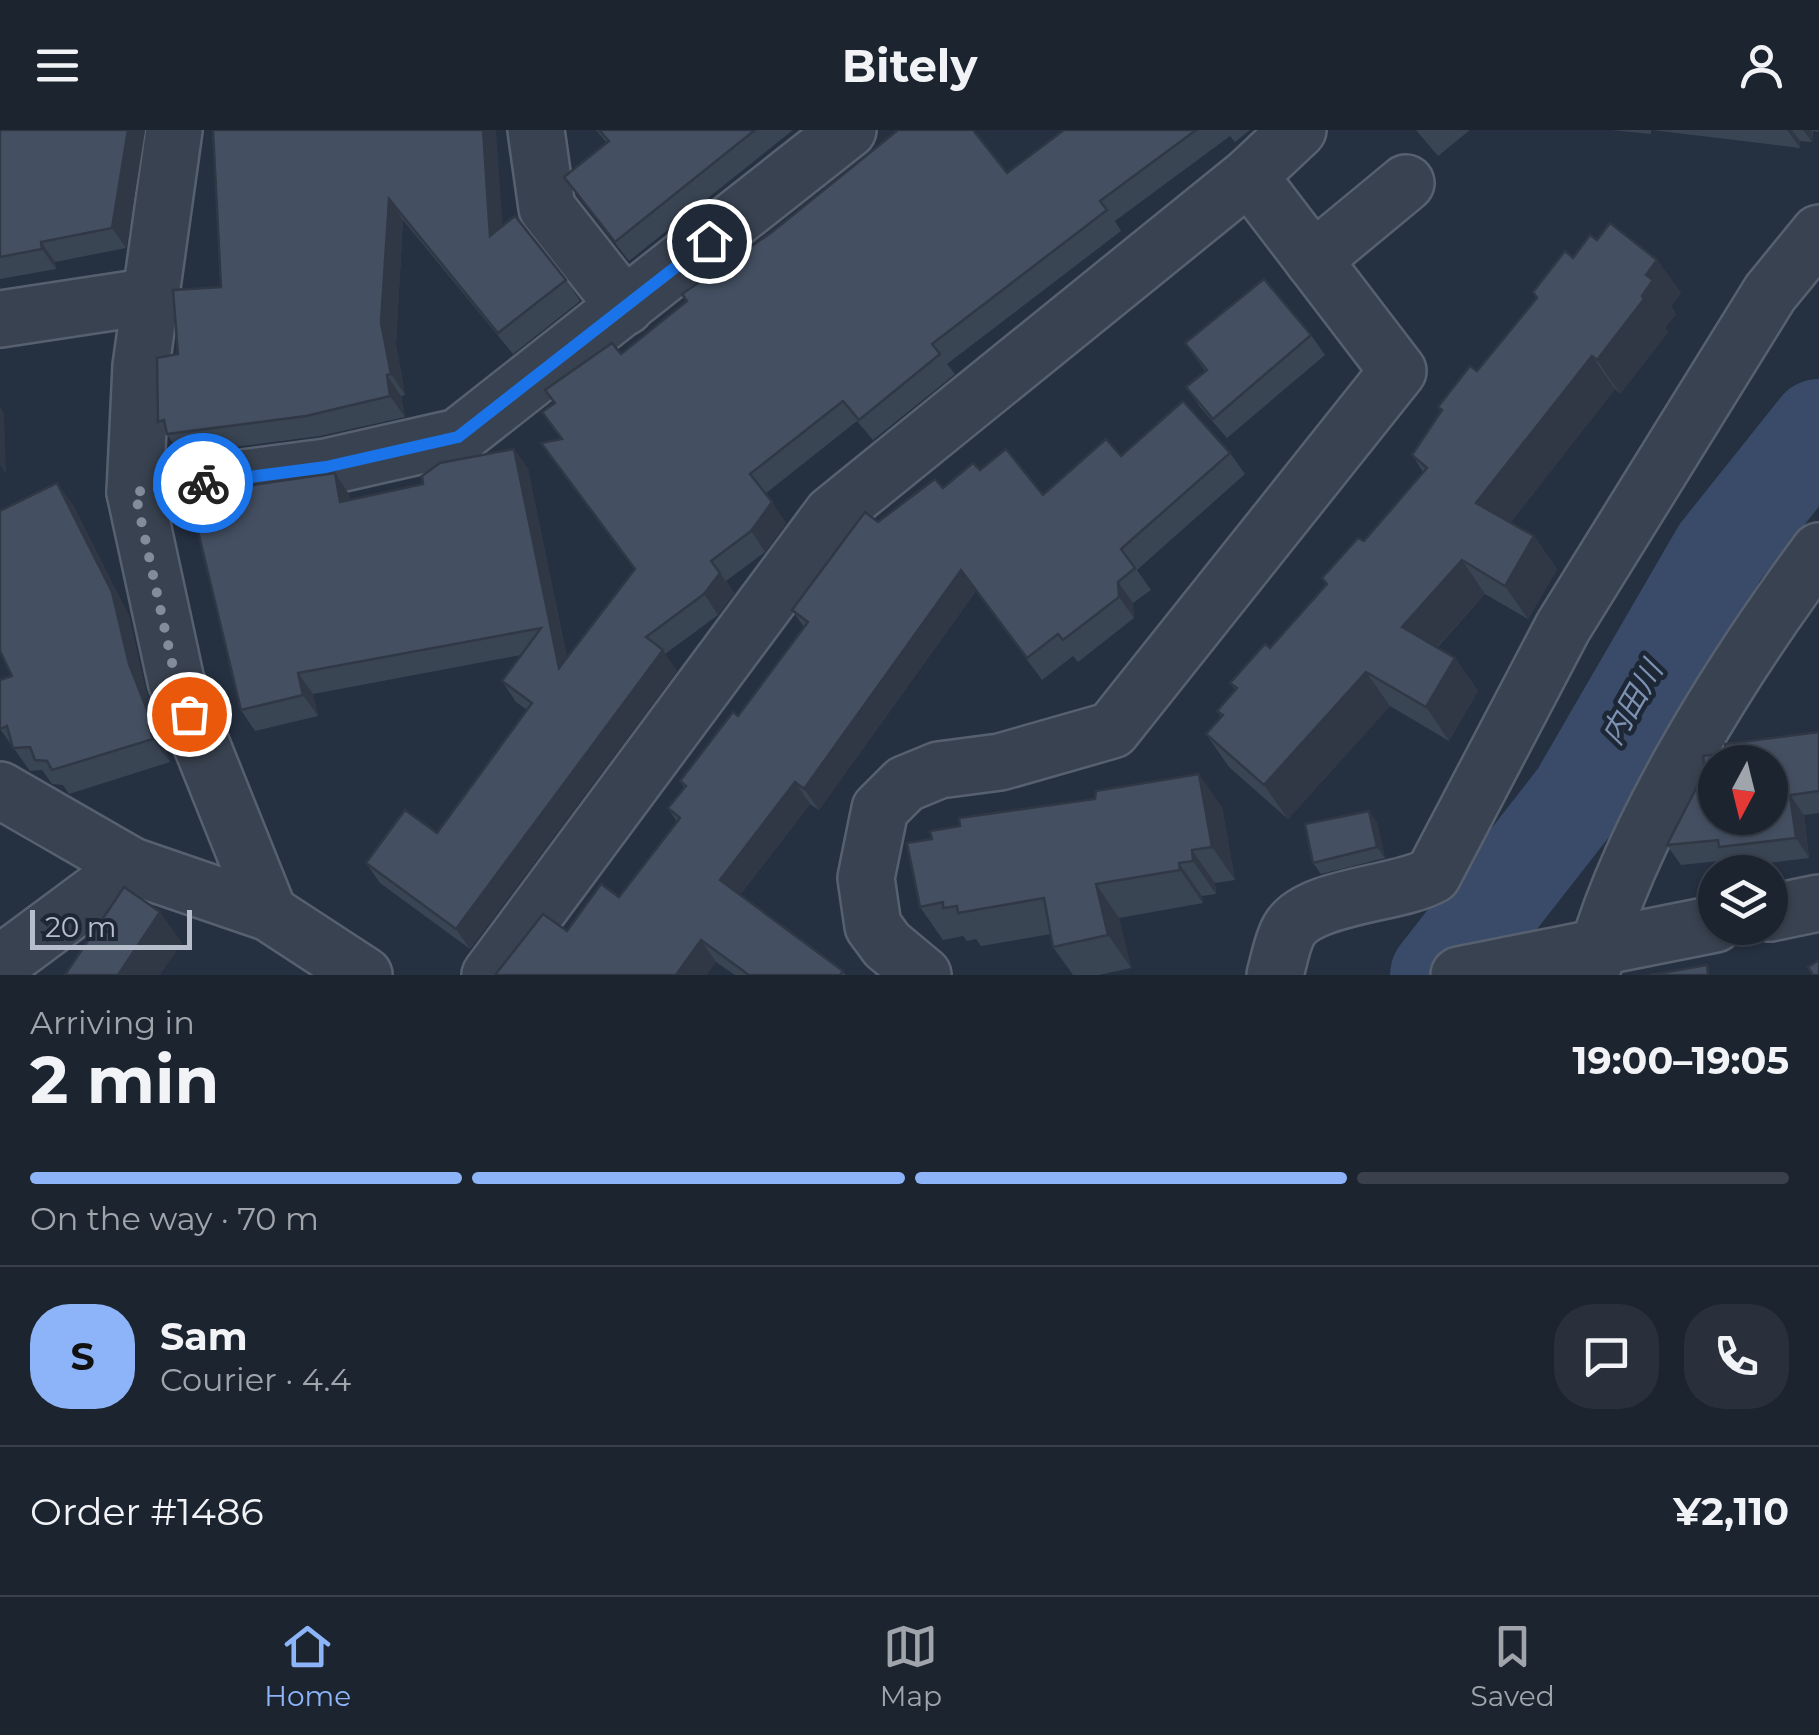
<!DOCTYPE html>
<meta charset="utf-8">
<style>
:root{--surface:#1c2430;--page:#29303c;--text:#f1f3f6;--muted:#a0a4ab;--line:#3a414c;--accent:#8db4f9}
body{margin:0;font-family:Montserrat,"Noto Sans JP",sans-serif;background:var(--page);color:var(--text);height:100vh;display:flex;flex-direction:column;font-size:38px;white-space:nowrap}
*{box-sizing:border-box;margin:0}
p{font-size:32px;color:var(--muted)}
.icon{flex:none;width:55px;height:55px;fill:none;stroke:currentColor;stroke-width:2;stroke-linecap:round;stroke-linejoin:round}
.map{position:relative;height:845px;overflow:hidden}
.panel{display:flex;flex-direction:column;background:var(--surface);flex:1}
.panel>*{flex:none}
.needle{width:65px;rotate:187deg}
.buttons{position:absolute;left:1698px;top:615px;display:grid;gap:20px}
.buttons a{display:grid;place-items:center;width:90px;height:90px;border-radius:50%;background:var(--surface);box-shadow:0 2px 8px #0004,0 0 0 2px var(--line);font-size:50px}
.scale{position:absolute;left:30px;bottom:25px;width:162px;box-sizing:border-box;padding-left:10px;border:5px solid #b6bdcb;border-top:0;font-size:28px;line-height:35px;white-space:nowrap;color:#b6bdcb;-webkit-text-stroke:8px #1e2735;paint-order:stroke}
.pin{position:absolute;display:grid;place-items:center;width:85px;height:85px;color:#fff;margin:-42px;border:5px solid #fff;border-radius:50%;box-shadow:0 2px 10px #0007}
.courier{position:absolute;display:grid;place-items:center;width:100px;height:100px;margin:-50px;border:8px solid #1a73e8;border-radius:50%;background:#fff;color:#222;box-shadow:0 2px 12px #0007}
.summary em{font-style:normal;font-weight:700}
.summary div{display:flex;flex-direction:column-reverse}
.summary{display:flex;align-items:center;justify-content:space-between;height:170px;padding:0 30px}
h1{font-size:65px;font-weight:700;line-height:75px}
.bar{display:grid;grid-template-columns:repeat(4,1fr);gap:15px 10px;align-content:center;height:120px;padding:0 30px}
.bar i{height:12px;border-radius:8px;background:var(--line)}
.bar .on{background:var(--accent)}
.bar p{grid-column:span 4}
.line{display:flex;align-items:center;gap:25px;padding:0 30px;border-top:2px solid var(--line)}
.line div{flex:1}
.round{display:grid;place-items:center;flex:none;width:105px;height:105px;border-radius:40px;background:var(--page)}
header{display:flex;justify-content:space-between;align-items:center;height:130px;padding:0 30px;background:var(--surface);font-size:45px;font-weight:700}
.tabs{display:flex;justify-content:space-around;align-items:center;height:140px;border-top:2px solid var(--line);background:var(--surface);font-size:28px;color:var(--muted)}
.tabs a{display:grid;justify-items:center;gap:5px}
.tabs .on{color:var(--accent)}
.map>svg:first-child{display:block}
</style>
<header><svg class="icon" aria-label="menu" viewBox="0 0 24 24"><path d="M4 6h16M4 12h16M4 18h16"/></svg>Bitely<svg class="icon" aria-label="person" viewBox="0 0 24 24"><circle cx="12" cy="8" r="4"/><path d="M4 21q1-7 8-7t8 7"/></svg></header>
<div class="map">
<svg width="1819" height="845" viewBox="0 0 1819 845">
<rect width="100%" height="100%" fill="#253040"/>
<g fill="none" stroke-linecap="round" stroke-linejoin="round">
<polyline stroke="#394b68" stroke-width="98" points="1439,845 1578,667 1720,422 1819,298"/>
<defs>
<g id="minor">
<polyline points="174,0 141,236 135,362 176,551 269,783"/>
<polyline points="536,0 547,78 625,177"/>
<polyline points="1313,130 1406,53"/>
<polyline points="0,189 152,166"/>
<polyline points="135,362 326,337 458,307 848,0"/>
<polyline points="0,660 132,736 269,783 364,845"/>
<polyline points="1770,783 1819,773"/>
<polyline points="0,834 132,736"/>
<polyline points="490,845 832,384 1249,46 1298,0"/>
<polyline points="923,845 887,815 873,796 866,748 880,679 905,654 939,640 1000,632 1112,600 1398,241 1249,46"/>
<path d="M 1275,845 C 1279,831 1282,812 1289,800 C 1309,765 1398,765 1433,745 L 1563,497 L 1770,163 L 1819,103"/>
<polyline points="1459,845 1715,794"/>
<path d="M 1591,845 C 1624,707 1734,536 1819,421"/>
</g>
</defs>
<use href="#minor" stroke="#57606e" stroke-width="60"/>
<use href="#minor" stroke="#394250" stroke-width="55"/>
</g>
<g fill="#3a4554">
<polygon points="0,0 145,0 126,118 55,132 56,139 0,149"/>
<polygon points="213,0 502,96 566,150 580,171 513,224 403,90 396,214 405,265 401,266 405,287 320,306 181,324 158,292 178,224 221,157"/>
<polygon points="596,0 793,0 629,131 564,47 607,13"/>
<polygon points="1064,0 1250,0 1235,12 1230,6 1115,91 1121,101 947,234 955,244 873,310 857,291 765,364 786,393 765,422 726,451 734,463 718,485 665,524 677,541 470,819 380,753 366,733 437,703 527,580 516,572 502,551 521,525 313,564 318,586 255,601 241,580 349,364 350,370 423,354 514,319 528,339 567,528 634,439 561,309 554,273 545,260 1007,43"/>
<polygon points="1416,0 1470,0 1438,26"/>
<polygon points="1611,0 1651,0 1651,4"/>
<polygon points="1652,0 1819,0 1819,2 1813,1 1812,12 1800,11 1800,18"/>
<polygon points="1597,110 1657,130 1681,163 1671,176 1676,184 1665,198 1668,202 1620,264 1615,259 1510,393 1534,406 1557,439 1528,489 1485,464 1437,518 1455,528 1478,561 1449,611 1390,576 1288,689 1229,637 1206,604 1221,587 1217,581 1235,560 1230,553 1270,518 1423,342 1412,325 1441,281 1438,277 1477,241 1573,128"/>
<polygon points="1311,205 1325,225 1227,308 1200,277 1186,257 1205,241 1185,213"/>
<polygon points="1230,323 1245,344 1137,440 1151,460 1133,473 1134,488 1078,532 1073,526 1042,550 976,461 819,680 810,674 740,765 846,845 735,845 716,832 567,801 619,767 677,692 668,678 684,658 680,651 738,586 804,497 792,480 878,392 943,358 980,340 1043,365 1121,326"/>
<polygon points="57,353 74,377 129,486 145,558 170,619 166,620 170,632 69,664 63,655 52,654 42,640 30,641 0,599"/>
<polygon points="1819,602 1819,683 1804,685 1809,728 1733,737 1728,730 1681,735 1667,715 1726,623"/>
<polygon points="1222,677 1235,750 1215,753 1216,764 1202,766 1203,773 1119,788 1131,838 1099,845 1073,845 1053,817 1051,804 981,816 976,809 967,811 963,806 943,810 920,777 932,709 960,696"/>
<polygon points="1377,692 1385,728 1321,744 1313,733"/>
</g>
<g fill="#303845">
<polygon points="128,0 145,0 126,118 112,98"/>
<polygon points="483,0 496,0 505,127 490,106"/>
<polygon points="1787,0 1792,0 1800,11 1800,18"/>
<polygon points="1803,0 1812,0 1812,12"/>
<polygon points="389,69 403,90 396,214 405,265 391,244 381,193"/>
<polygon points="41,112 55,132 56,139 42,119"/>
<polygon points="1657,130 1681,163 1671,176 1676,184 1665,198 1668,202 1620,264 1597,230 1642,166 1646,145"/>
<polygon points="1592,226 1615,259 1499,407 1476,373"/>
<polygon points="387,245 401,266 405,287 390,266"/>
<polygon points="0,277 4,283 6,344 0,335"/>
<polygon points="514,319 528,339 573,559 559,538"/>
<polygon points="335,343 349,364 354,392 340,372"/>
<polygon points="57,353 74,377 129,486 145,558 170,619 153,595"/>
<polygon points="772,372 786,393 765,422 751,401"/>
<polygon points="1534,406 1557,439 1528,489 1505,456"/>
<polygon points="1462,430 1485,464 1425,530 1402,497"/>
<polygon points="961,440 976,461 819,680 804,659"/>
<polygon points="720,443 734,463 718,485 704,464"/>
<polygon points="1118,452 1133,473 1134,488 1119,467"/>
<polygon points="663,520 677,541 470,819 456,799"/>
<polygon points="1455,528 1478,561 1449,611 1426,577"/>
<polygon points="1366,542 1390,576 1288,689 1264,655"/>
<polygon points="298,543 313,564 318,586 303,565"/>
<polygon points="149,596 166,620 170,632 153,609"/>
<polygon points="1199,644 1222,677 1235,750 1212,717"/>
<polygon points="795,652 810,674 735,771 720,750"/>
<polygon points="1790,665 1804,685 1809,728 1796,708"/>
<polygon points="1369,681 1377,692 1385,728 1377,717"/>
<polygon points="1192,720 1215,753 1216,764 1193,731"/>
<polygon points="1179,733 1202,766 1203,773 1180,740"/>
<polygon points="1096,754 1119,788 1131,838 1108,805"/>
<polygon points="160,782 182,813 160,845 118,845"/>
<polygon points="701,810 716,832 707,845 676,845"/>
</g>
<g fill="#445062" stroke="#303845" stroke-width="2.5" fill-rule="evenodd">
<polygon points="0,0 128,0 112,98 41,112 42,119 0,127"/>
<polygon points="213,0 483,0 490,106 515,86 566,150 498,203 389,69 381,193 391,244 387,245 390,266 306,286 167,304 164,290 158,292 157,228 178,224 173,160 221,157"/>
<polygon points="599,0 755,0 615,112 564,47 609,11"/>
<polygon points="898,0 973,0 1007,43 1064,0 1196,0 1100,71 1107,80 932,214 940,224 859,290 843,271 750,344 772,372 751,401 711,431 720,443 704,464 646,507 663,520 456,799 366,733 405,680 437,703 532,573 502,551 541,498 298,543 303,565 241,580 189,364 335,343 340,372 423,354 422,346 440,333 514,319 559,538 635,439 541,313 562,309 542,282 555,273 545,260 612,213 621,224 687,171 682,164 772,102"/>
<polygon points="1610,93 1657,130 1646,145 1653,150 1642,166 1644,169 1597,230 1592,226 1476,373 1534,406 1505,456 1462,430 1402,497 1455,528 1426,577 1366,542 1264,655 1206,604 1223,585 1217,581 1237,558 1230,553 1265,514 1270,518 1327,454 1322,448 1358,408 1364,411 1427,338 1412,325 1442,280 1438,277 1470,236 1477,241 1537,168 1533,162 1565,121 1573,128 1590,105 1597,110"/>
<polygon points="1264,149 1311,205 1213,289 1186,257 1207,240 1185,213"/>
<polygon points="1183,271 1230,323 1121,419 1135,438 1118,452 1119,467 1063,510 1058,504 1027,528 961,440 804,659 795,652 720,750 843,841 840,845 749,845 701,810 676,845 495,845 543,784 567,801 601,754 619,767 680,688 668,678 686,656 680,651 733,582 738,586 808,492 792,480 865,382 878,392 935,349 943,358 973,333 980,340 1006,319 1043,365 1106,309 1121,326"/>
<polygon points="57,353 112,462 129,534 153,595 149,596 153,609 52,640 47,631 35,630 30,617 13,618 7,596 0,599 0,550 12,546 0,521 0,381"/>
<path d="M 1819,602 L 1819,661 L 1790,665 L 1796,708 L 1719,717 L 1718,710 L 1667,715 L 1705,641 L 1703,626 L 1726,623 L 1725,614 ZM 1715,632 L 1770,632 L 1770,688 L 1715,688 Z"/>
<polygon points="1199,644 1212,717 1192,720 1193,731 1179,733 1180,740 1096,754 1108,805 1053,817 1044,768 958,783 957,776 943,778 943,772 920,777 907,713 932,709 930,701 960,696 959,688 1095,669 1096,661"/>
<polygon points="1369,681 1377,717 1313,733 1305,694"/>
<polygon points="124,757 160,782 118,845 65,845"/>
<polygon points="1819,830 1819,845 1813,845 1808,837"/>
<polygon points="1707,835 1708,845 1650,845"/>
</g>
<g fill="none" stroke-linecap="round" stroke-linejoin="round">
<polyline stroke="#838c9a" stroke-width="10" stroke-dasharray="0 18" points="189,584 176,551 135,362 203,353"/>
<polyline stroke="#1a73e8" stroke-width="12" points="203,353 326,337 458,307 709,111"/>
</g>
<g text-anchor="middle" stroke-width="9" stroke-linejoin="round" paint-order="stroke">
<g font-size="30" font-style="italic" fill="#7d92b2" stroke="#1e2735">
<text transform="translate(1632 573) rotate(-60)" y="10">内田川</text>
</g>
</g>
</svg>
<div class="buttons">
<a><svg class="needle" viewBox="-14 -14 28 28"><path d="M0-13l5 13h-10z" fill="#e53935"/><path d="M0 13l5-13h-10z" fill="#a0a4ab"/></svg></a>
<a><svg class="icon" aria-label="layers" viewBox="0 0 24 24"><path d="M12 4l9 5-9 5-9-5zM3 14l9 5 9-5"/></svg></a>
</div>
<div class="scale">20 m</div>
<div class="pin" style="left:189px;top:584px;background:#ea580c"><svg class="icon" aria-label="bag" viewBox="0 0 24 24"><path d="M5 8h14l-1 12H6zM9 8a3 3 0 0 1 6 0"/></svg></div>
<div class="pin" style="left:709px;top:111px;background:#1f2937"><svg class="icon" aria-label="home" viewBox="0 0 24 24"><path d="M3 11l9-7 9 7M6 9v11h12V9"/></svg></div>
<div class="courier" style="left:203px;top:353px"><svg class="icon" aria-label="bike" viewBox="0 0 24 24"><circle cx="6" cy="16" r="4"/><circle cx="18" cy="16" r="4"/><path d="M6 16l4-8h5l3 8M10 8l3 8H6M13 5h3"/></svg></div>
</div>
<section class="panel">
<div class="summary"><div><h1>2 min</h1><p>Arriving in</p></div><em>19:00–19:05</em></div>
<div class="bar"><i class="on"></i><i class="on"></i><i class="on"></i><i></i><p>On the way · 70 m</p></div>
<div class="line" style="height:180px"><b class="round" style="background:var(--accent);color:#111">S</b><div><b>Sam</b><p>Courier · 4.4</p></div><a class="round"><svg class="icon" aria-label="chat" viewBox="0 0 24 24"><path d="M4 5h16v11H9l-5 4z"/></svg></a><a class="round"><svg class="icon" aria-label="phone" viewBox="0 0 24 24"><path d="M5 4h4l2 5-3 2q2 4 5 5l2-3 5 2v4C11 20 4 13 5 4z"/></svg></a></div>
<div class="line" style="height:130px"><div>Order #1486</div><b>¥2,110</b></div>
</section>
<nav class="tabs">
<a class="on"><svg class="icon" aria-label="home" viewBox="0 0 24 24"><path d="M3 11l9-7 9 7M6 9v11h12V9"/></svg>Home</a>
<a><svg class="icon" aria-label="map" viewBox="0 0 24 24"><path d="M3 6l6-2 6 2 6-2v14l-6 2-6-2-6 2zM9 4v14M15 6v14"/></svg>Map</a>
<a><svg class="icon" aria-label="saved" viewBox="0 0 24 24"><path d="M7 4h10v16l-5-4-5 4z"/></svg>Saved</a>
</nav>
